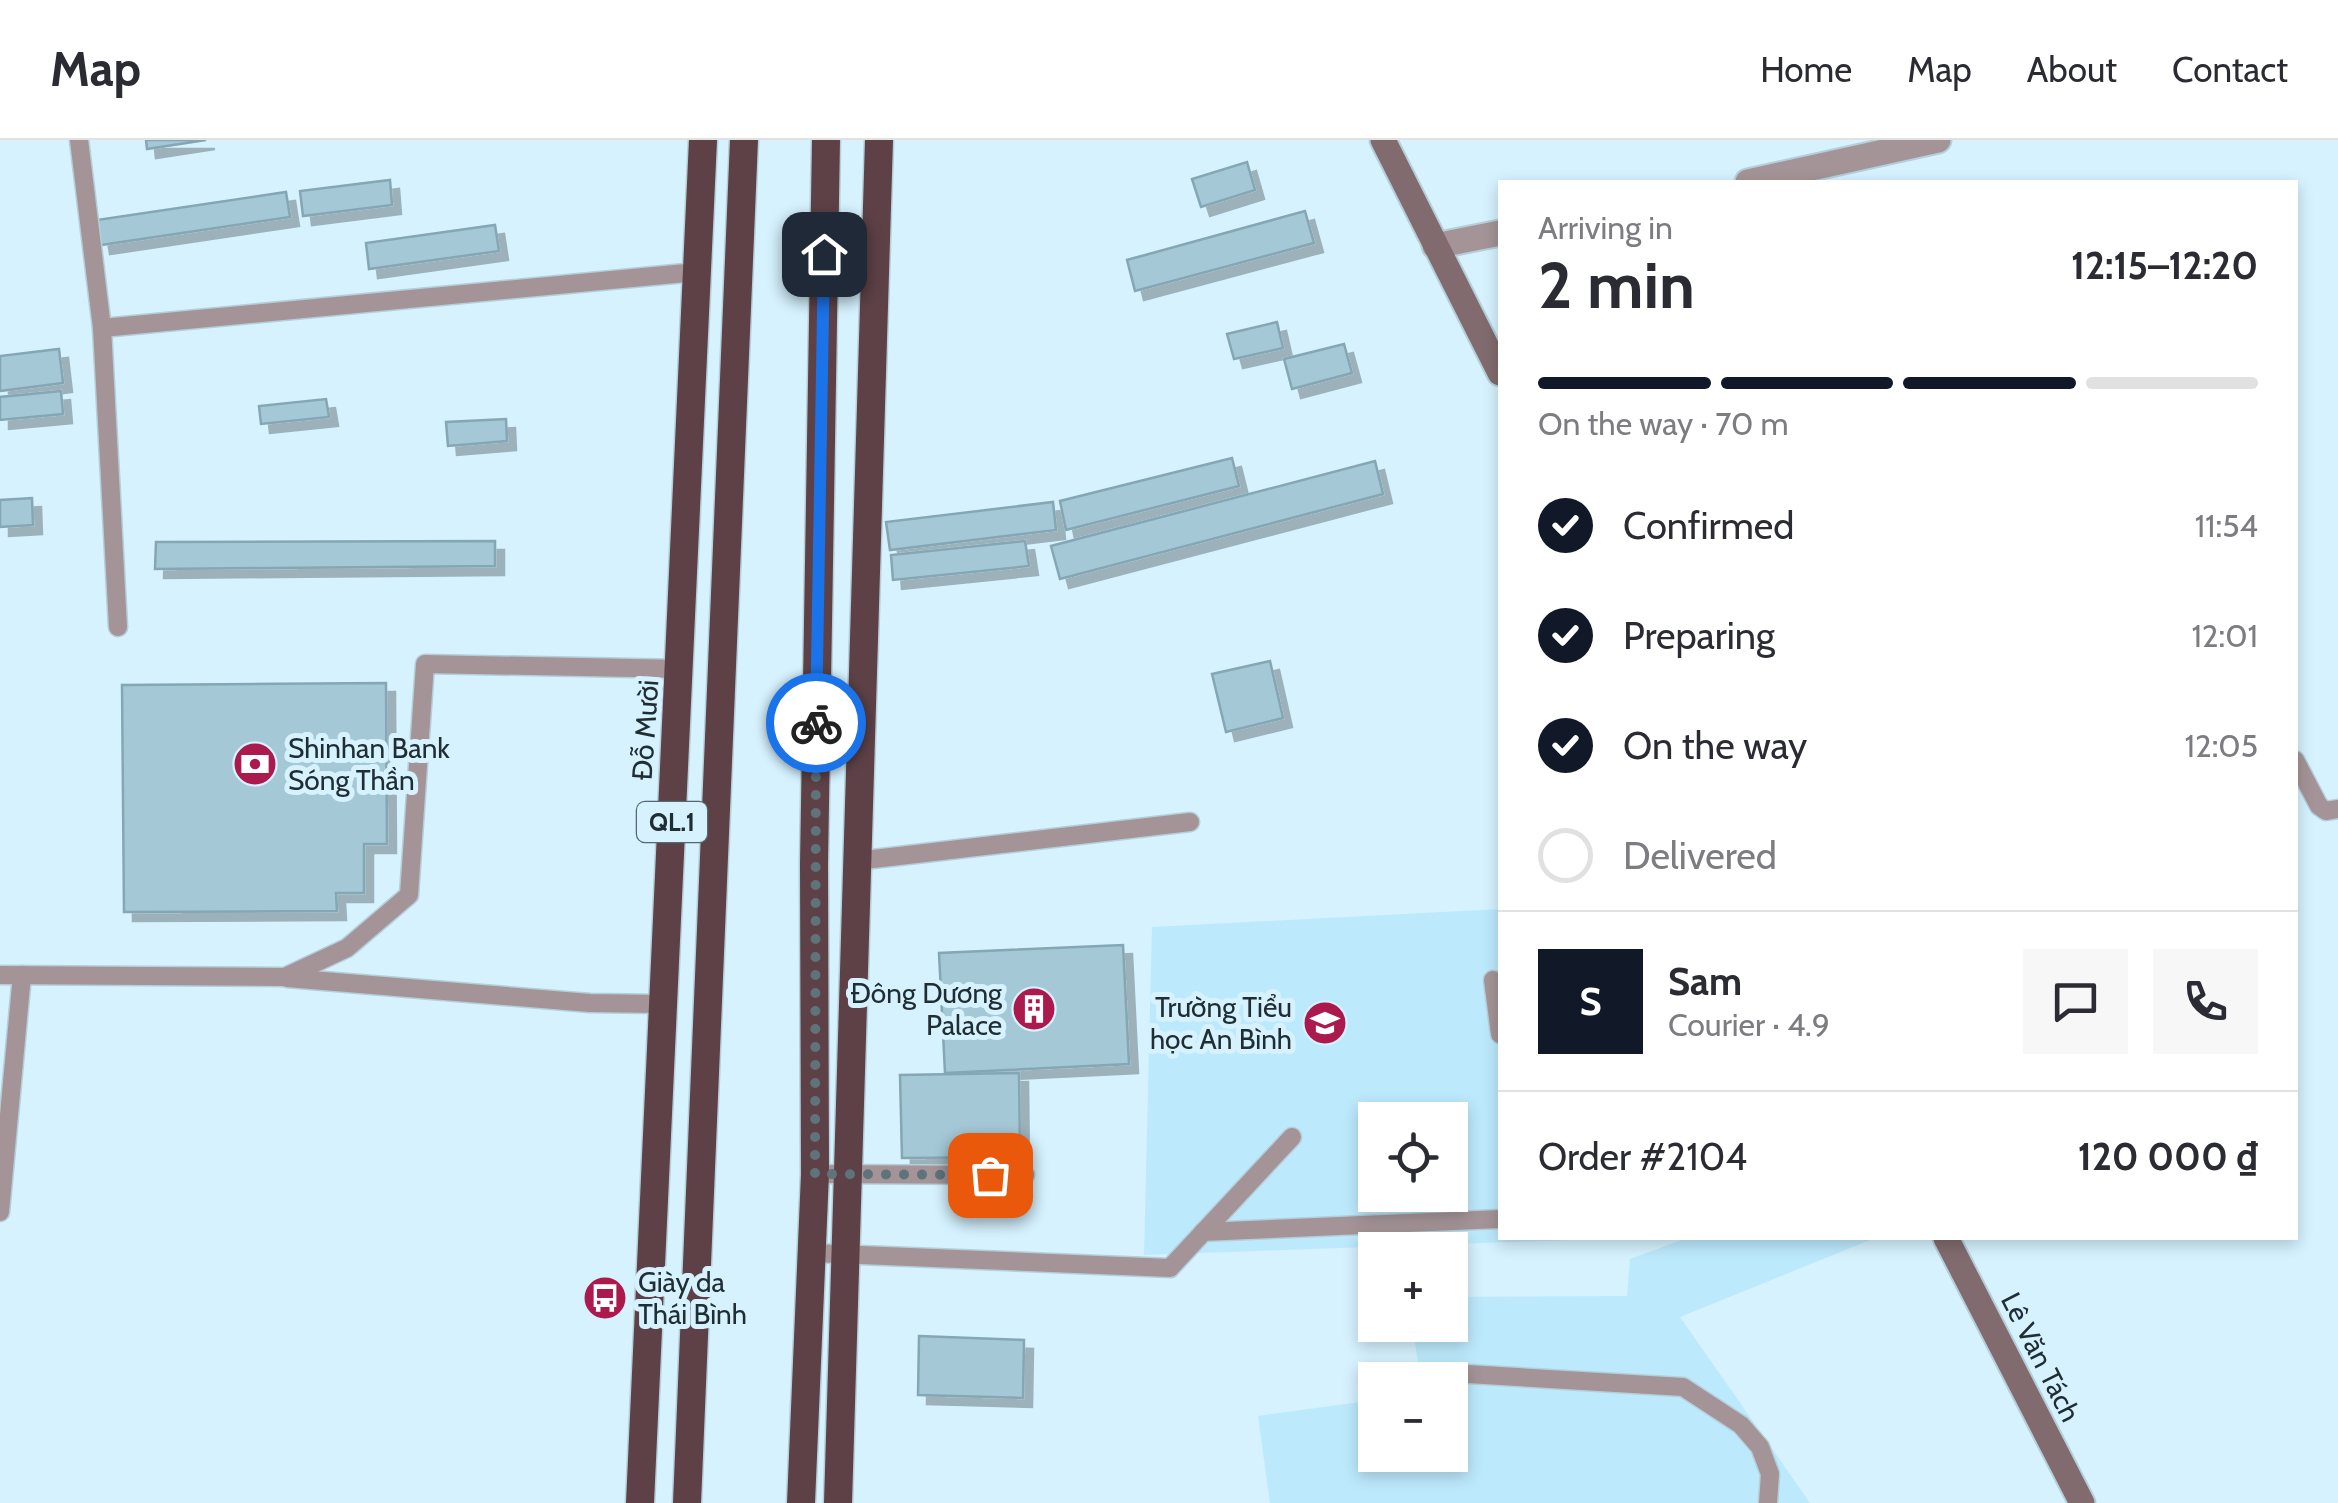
<!DOCTYPE html>
<meta charset="utf-8">
<style>
:root{--surface:#fff;--page:#f7f7f7;--text:#2b2b33;--muted:#7c7c81;--line:#e1e1e2;--accent:#111827}
body{margin:0;font-family:Cabin,sans-serif;background:var(--page);color:var(--text);height:100vh;display:flex;flex-direction:column;font-size:38px;white-space:nowrap}
*{box-sizing:border-box;margin:0}
p{font-size:32px;color:var(--muted)}
.icon{flex:none;width:55px;height:55px;fill:none;stroke:currentColor;stroke-width:2;stroke-linecap:round;stroke-linejoin:round}
.map{position:relative;flex:1;overflow:hidden}
.details{position:absolute;left:1498px;top:40px;width:800px;height:1060px;display:flex;flex-direction:column;background:var(--surface);border-radius:0px;box-shadow:0 5px 15px #0003}
.details>*{flex:none}
.buttons{position:absolute;left:1358px;top:962px;display:grid;gap:20px}
.buttons a{display:grid;place-items:center;width:110px;height:110px;border-radius:0px;background:var(--surface);box-shadow:0 5px 15px #0003;font-size:50px}
.pin{position:absolute;display:grid;place-items:center;width:85px;height:85px;color:#fff;margin:-42px;border-radius:20px;box-shadow:0 5px 15px #0006}
.courier{position:absolute;display:grid;place-items:center;width:100px;height:100px;margin:-50px;border:8px solid #1a73e8;border-radius:50%;background:#fff;color:#222;box-shadow:0 2px 12px #0007}
.head em{font-style:normal;font-weight:700}
.head div{display:flex;flex-direction:column-reverse}
.head{display:flex;align-items:center;justify-content:space-between;height:170px;padding:0 40px}
h1{font-size:65px;font-weight:700;line-height:75px}
.bar{display:grid;grid-template-columns:repeat(4,1fr);gap:15px 10px;align-content:center;height:120px;padding:0 40px}
.bar i{height:12px;border-radius:8px;background:var(--line)}
.bar .active{background:var(--accent)}
.bar p{grid-column:span 4}
.line{display:flex;align-items:center;gap:25px;padding:0 40px;border-top:2px solid var(--line)}
.line div{flex:1}
.round{display:grid;place-items:center;flex:none;width:105px;height:105px;border-radius:0px;background:var(--page)}
ol{padding:0 40px;list-style:none}
li{display:flex;align-items:center;gap:30px;height:110px}
li p{margin-inline-start:auto}
li .icon{padding:10px;border-radius:50%;background:var(--accent);color:#fff;stroke-width:4}
li:last-child{color:var(--muted)}
li i{width:55px;height:55px;border:5px solid var(--line);border-radius:50%}
header{display:flex;align-items:center;gap:60px;box-sizing:border-box;height:140px;padding:0 50px;background:var(--surface);border-bottom:2px solid var(--line)}
header strong{font-size:48px}
nav{display:flex;gap:55px;margin-inline-start:auto;font-size:35px}
.map>svg:first-child{display:block}
</style>
<header>
<strong>Map</strong>
<nav><a>Home</a><a>Map</a><a>About</a><a>Contact</a></nav>
</header>
<div class="map">
<svg width="2338" height="1363" viewBox="0 0 2338 1363">
<defs>
<filter id="shadow"><feDropShadow dx="9" dy="9" stdDeviation="0" flood-color="#0004"/></filter>
</defs>
<rect width="100%" height="100%" fill="#d5f2fe"/>
<g fill="#bde9fd" fill-rule="evenodd">
<path d="M 1500,769 L 1500,1098 L 1627,1098 L 1144,1115 L 1152,787 ZM 1375,980 L 1450,980 L 1450,1055 L 1375,1055 Z"/>
<polygon points="1687,1098 1875,1098 1680,1177 1810,1363 1270,1363 1258,1276 1375,1260 1375,1315 1450,1315 1450,1240 1421,1240 1412,1185 1450,1185 1450,1157 1627,1156 1630,1119"/>
</g>
<g fill="#a5c8d7" stroke="#84a6b5" stroke-width="2.5" filter="url(#shadow)">
<polygon points="146,0 206,0 147,9"/>
<polygon points="1247,22 1255,50 1201,67 1192,39"/>
<polygon points="390,40 392,65 303,76 300,51"/>
<polygon points="286,52 290,77 101,105 97,80"/>
<polygon points="1305,71 1314,103 1135,151 1127,120"/>
<polygon points="495,85 499,111 369,129 366,103"/>
<polygon points="1277,182 1283,208 1234,219 1227,194"/>
<polygon points="1344,204 1352,233 1292,249 1284,219"/>
<polygon points="59,209 63,243 0,251 0,216"/>
<polygon points="61,251 63,274 0,280 0,257"/>
<polygon points="326,259 329,277 261,284 259,266"/>
<polygon points="506,279 507,301 448,306 446,282"/>
<polygon points="1232,318 1239,346 1066,390 1060,361"/>
<polygon points="1375,321 1383,354 1060,439 1051,406"/>
<polygon points="32,358 33,385 0,387 0,360"/>
<polygon points="1053,362 1056,390 890,410 886,382"/>
<polygon points="495,401 495,426 155,429 156,402"/>
<polygon points="1025,401 1029,426 893,440 891,415"/>
<polygon points="1270,521 1283,578 1226,592 1212,534"/>
<polygon points="386,543 387,704 364,704 364,753 336,753 337,771 124,772 122,545"/>
<polygon points="1123,805 1129,924 945,933 939,813"/>
<polygon points="1019,933 1020,1017 902,1018 900,935"/>
<polygon points="919,1196 1024,1200 1023,1258 918,1255"/>
</g>
<g fill="none" stroke-linecap="round" stroke-linejoin="round">
<defs>
<g id="service">
<polyline points="79,0 102,188 118,487"/>
<polyline points="102,188 696,132"/>
<polyline points="2295,620 2319,666 2326,671 2338,669"/>
<polyline points="856,721 1190,682"/>
<polyline points="0,835 285,837 347,808 409,755 425,524 682,529"/>
<polyline points="287,838 590,863 661,864"/>
<polyline points="1493,840 1500,894"/>
<polyline points="815,1034 1025,1035"/>
<polyline points="0,1072 22,835"/>
<polyline points="1203,1092 1500,1079"/>
<polyline points="813,1113 1170,1128 1292,997"/>
<polyline points="1451,1233 1683,1247 1741,1285 1760,1307 1770,1334 1768,1363"/>
</g>
<g id="minor">
<polyline points="1748,42 1938,0"/>
<polyline points="1435,106 1500,93"/>
</g>
<g id="secondary">
<polyline points="1383,0 1500,233"/>
<polyline points="1946,1098 2082,1363"/>
</g>
<g id="trunk">
<polyline points="640,1363 703,0"/>
<polyline points="687,1363 744,0"/>
<polyline points="801,1363 815,1034 814,724 826,0"/>
<polyline points="838,1363 879,0"/>
</g>
</defs>
<use href="#service" stroke="#b4cfda" stroke-width="21"/>
<use href="#minor" stroke="#b4cfda" stroke-width="29"/>
<use href="#secondary" stroke="#b4cfda" stroke-width="29"/>
<use href="#trunk" stroke="#b4cfda" stroke-width="31"/>
<use href="#service" stroke="#a49497" stroke-width="18"/>
<use href="#minor" stroke="#a49497" stroke-width="25"/>
<use href="#secondary" stroke="#816b6e" stroke-width="25"/>
<use href="#trunk" stroke="#5d4146" stroke-width="28"/>
</g>
<g fill="none" stroke-linecap="round" stroke-linejoin="round">
<polyline stroke="#5f737b" stroke-width="10" stroke-dasharray="0 18" points="816,583 815,1034 990,1035"/>
<polyline stroke="#1a73e8" stroke-width="12" points="816,583 824,114"/>
</g>
<defs>
<symbol id="bank-disc" viewBox="-11 -11 22 22"><circle r="9.5" fill="#ac1a4d" stroke="#d5f2fe"/><path d="M-6-4H6V4H-6ZM0-2.3a2.3 2.3 0 1 0 0 4.6a2.3 2.3 0 1 0 0-4.6Z" fill="#fff"/></symbol>
<symbol id="building-disc" viewBox="-11 -11 22 22"><circle r="9.5" fill="#ac1a4d" stroke="#d5f2fe"/><path d="M-4-6H4V6H1V3H-1V6H-4ZM-2.5-4.3h1.7v1.8h-1.7ZM.8-4.3h1.7v1.8H.8ZM-2.5-1h1.7V.8h-1.7ZM.8-1h1.7V.8H.8Z" fill="#fff"/></symbol>
<symbol id="school-disc" viewBox="-11 -11 22 22"><circle r="9.5" fill="#ac1a4d" stroke="#d5f2fe"/><path d="M0-5L7-2L0 1L-7-2ZM-4 1L0 2.5L4 1V4Q0 6-4 4Z" fill="#fff"/></symbol>
<symbol id="bus-disc" viewBox="-11 -11 22 22"><circle r="9.5" fill="#ac1a4d" stroke="#d5f2fe"/><path d="M-5-6H5V4H4V6H2V4H-2V6H-4V4H-5ZM-3.5-4V0h7V-4ZM-3.5 1.2v1.5H-2V1.2ZM2 1.2v1.5H3.5V1.2Z" fill="#fff"/></symbol>
</defs>
<g fill-rule="evenodd">
<use href="#bank-disc" x="230" y="599" width="50" height="50"/>
<use href="#building-disc" x="1009" y="844" width="50" height="50"/>
<use href="#school-disc" x="1300" y="858" width="50" height="50"/>
<use href="#bus-disc" x="580" y="1133" width="50" height="50"/>
</g>
<g text-anchor="middle" stroke-width="10" stroke-linejoin="round" paint-order="stroke">
<rect fill="#d5f2fe" stroke="#566971" stroke-width="2.5" x="637" y="662" width="70" height="40" rx="8"/>
<g font-size="25" font-weight="bold" fill="#202e34">
<text x="672" y="691">QL.1</text>
</g>
<g font-size="28" fill="#202e34" stroke="#d5f2fe">
<text transform="translate(645 590) rotate(-86)" y="10">Đỗ Mười</text>
<text transform="translate(2041 1217) rotate(63)" y="10">Lê Văn Tách</text>
</g>
<g font-size="28" fill="#202e34" stroke="#d5f2fe" text-anchor="start">
<text x="288" y="618">Shinhan Bank<tspan x="288" dy="32">Sóng Thần</tspan></text>
<text x="1002" y="863" text-anchor="end">Đông Dương<tspan x="1002" dy="32">Palace</tspan></text>
<text x="1292" y="877" text-anchor="end">Trường Tiểu<tspan x="1292" dy="32">học An Bình</tspan></text>
<text x="638" y="1152">Giày da<tspan x="638" dy="32">Thái Bình</tspan></text>
</g>
</g>
</svg>
<div class="buttons">
<a><svg class="icon" aria-label="locate" viewBox="0 0 24 24"><circle cx="12" cy="12" r="6"/><path d="M12 2v4M12 18v4M2 12h4M18 12h4"/></svg></a>
<a>+</a>
<a>−</a>
</div>
<div class="pin" style="left:990px;top:1035px;background:#ea580c"><svg class="icon" aria-label="bag" viewBox="0 0 24 24"><path d="M5 8h14l-1 12H6zM9 8a3 3 0 0 1 6 0"/></svg></div>
<div class="pin" style="left:824px;top:114px;background:#1f2937"><svg class="icon" aria-label="home" viewBox="0 0 24 24"><path d="M3 11l9-7 9 7M6 9v11h12V9"/></svg></div>
<div class="courier" style="left:816px;top:583px"><svg class="icon" aria-label="bike" viewBox="0 0 24 24"><circle cx="6" cy="16" r="4"/><circle cx="18" cy="16" r="4"/><path d="M6 16l4-8h5l3 8M10 8l3 8H6M13 5h3"/></svg></div>
<section class="details">
<div class="head"><div><h1>2 min</h1><p>Arriving in</p></div><em>12:15–12:20</em></div>
<div class="bar"><i class="active"></i><i class="active"></i><i class="active"></i><i></i><p>On the way · 70 m</p></div>
<ol>
<li><svg class="icon" aria-label="check" viewBox="0 0 24 24"><path d="M5 12l5 5 9-10"/></svg>Confirmed<p>11:54</p></li>
<li><svg class="icon" aria-label="check" viewBox="0 0 24 24"><path d="M5 12l5 5 9-10"/></svg>Preparing<p>12:01</p></li>
<li><svg class="icon" aria-label="check" viewBox="0 0 24 24"><path d="M5 12l5 5 9-10"/></svg>On the way<p>12:05</p></li>
<li><i></i>Delivered</li>
</ol>
<div class="line" style="height:180px"><b class="round" style="background:var(--accent);color:#fff">S</b><div><b>Sam</b><p>Courier · 4.9</p></div><a class="round"><svg class="icon" aria-label="chat" viewBox="0 0 24 24"><path d="M4 5h16v11H9l-5 4z"/></svg></a><a class="round"><svg class="icon" aria-label="phone" viewBox="0 0 24 24"><path d="M5 4h4l2 5-3 2q2 4 5 5l2-3 5 2v4C11 20 4 13 5 4z"/></svg></a></div>
<div class="line" style="height:130px"><div>Order #2104</div><b>120 000 ₫</b></div>
</section>
</div>
